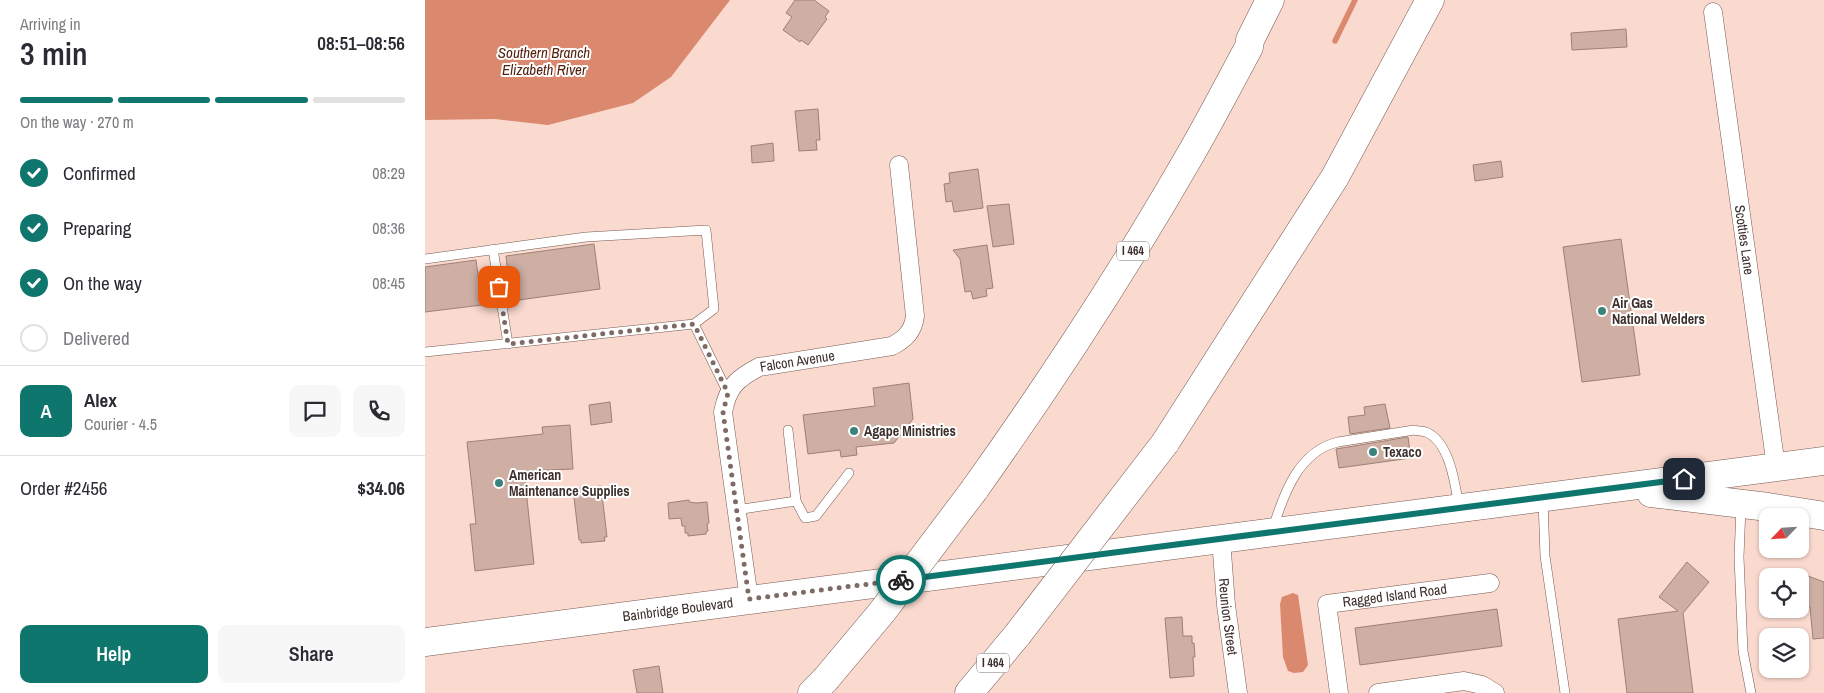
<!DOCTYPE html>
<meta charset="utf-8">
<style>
:root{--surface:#fff;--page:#f7f7f7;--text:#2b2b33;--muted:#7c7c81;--line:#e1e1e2;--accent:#0f766e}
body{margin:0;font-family:"Archivo Narrow",sans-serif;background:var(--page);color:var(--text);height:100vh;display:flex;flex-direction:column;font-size:19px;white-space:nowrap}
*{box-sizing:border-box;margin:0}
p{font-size:16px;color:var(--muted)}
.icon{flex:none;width:28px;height:28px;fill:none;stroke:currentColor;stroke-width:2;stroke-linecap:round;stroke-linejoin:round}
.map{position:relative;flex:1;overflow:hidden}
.details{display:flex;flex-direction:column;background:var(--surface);width:425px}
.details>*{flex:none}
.needle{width:32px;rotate:245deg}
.fabs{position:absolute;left:1334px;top:508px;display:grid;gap:10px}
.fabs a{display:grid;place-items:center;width:50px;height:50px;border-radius:10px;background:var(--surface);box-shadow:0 1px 4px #0004;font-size:25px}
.pin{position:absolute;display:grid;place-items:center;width:42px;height:42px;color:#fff;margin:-21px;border-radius:10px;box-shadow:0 2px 8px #0006}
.courier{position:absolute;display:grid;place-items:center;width:50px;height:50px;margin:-25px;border:4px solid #0f766e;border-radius:50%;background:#fff;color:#222;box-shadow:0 1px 6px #0007}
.head em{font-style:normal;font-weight:600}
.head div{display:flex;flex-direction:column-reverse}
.head{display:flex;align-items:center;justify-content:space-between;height:85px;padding:0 20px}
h1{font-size:32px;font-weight:600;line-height:38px}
.bar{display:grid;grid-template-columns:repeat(4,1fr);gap:8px 5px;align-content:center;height:60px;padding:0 20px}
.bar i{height:6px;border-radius:4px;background:var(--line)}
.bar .selected{background:var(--accent)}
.bar p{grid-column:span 4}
.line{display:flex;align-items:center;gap:12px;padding:0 20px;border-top:1px solid var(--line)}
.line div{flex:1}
.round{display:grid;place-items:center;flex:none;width:52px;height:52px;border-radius:10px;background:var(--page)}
ol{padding:0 20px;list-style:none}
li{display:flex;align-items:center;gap:15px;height:55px}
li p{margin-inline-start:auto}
li .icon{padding:5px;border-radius:50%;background:var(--accent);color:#fff;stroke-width:4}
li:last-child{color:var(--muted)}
li i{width:28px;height:28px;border:2px solid var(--line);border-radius:50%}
.action{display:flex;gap:10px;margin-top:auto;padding:10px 20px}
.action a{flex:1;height:58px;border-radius:10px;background:var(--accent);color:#fff;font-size:20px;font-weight:600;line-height:58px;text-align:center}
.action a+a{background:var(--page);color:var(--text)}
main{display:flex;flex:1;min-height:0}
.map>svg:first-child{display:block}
</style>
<main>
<section class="details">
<div class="head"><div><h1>3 min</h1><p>Arriving in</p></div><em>08:51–08:56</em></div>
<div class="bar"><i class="selected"></i><i class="selected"></i><i class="selected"></i><i></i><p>On the way · 270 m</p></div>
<ol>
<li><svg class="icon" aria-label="check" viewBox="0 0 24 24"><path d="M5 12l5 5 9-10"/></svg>Confirmed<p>08:29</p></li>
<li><svg class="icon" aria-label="check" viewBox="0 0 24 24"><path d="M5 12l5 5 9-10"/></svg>Preparing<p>08:36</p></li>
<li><svg class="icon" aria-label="check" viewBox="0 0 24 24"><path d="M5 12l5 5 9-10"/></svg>On the way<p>08:45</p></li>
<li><i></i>Delivered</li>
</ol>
<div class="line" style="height:90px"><b class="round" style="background:var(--accent);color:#fff">A</b><div><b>Alex</b><p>Courier · 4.5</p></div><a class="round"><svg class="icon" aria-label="chat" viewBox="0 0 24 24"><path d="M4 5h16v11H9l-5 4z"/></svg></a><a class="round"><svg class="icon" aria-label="phone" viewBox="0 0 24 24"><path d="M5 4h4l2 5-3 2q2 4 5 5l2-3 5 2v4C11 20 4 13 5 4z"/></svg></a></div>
<div class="line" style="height:65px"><div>Order #2456</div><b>$34.06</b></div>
<div class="action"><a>Help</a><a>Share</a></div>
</section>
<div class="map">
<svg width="1399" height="693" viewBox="0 0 1399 693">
<rect width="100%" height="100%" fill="#fad9ce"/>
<g fill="#db896e">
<polygon points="0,0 305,0 246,77 208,103 123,125 70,119 0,120"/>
<polygon points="868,593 873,595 883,665 878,672 869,673 863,671 858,657 855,604 857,597"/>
</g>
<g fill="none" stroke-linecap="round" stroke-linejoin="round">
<polyline stroke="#db896e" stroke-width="5.5" points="910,41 930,0"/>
</g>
<g fill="#cfafa4" stroke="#9e8076">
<polygon points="370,0 389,0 404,11 400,17 402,19 383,45 376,40 375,42 358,30 367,17 361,13"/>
<polygon points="1201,29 1202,47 1147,50 1146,33"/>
<polygon points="393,109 395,140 391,140 392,150 374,151 370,111"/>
<polygon points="348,143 349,161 327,163 326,146"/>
<polygon points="1076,161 1078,177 1050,181 1048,165"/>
<polygon points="553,169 558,208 529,212 527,201 521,202 519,184 525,183 524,173"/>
<polygon points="584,204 589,244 568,247 562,206"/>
<polygon points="1196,239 1215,375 1157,382 1138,247"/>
<polygon points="169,244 175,289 86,301 81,256"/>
<polygon points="562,245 568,288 561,289 562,296 548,299 546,291 540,292 535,259 528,250"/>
<polygon points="51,260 57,305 0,312 0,267"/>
<polygon points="484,383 488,419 469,443 431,447 432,455 416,457 415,450 383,454 378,415 450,406 448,388"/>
<polygon points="185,402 187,422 166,425 164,405"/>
<polygon points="960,404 965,428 925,434 923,417 940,415 939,407"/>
<polygon points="145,425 148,469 99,471 109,564 50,571 45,524 51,524 42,442 118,434 117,427"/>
<polygon points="983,437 986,458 914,468 911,449"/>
<polygon points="176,486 182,537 179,537 180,541 156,543 156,540 154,540 148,489"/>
<polygon points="264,500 264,502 271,503 282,502 284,523 282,524 283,531 281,532 281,534 263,536 263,533 260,533 260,526 257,526 256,518 244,519 243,503"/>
<polygon points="1262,562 1284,582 1258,613 1268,693 1202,693 1193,619 1253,611 1234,597"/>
<polygon points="1375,573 1399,582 1399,638 1388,639 1385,607 1375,607"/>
<polygon points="1072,609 1077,646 935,665 930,628"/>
<polygon points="757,617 758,636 767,636 767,643 769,643 770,657 768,657 769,676 745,678 740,618"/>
<polygon points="234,666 238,693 212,693 208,670"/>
</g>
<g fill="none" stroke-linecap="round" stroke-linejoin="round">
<defs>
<g id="lane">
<polyline points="68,249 83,344"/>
<polyline points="0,259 161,237 281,230 289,309 269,324 0,352"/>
<polyline points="269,324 303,393"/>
<polyline points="363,430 371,501 380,518 391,516 424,473"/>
<polyline points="1118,500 1120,556 1140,693"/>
<polyline points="1316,507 1314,557 1318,651 1326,693"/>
<polyline points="311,510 371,501"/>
<path d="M 848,528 C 859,493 874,451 913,442 L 989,430 C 992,431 997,431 1001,432 C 1025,442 1030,484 1034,507"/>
</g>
<g id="street">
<path id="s1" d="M 1288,12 L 1351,467"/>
<path id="s2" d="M 796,539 L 801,605 L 813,693"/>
<path id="s3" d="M 324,599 L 298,412 C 303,387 311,379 334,367 L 467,346 C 480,339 488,332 490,316 L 474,165"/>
<path id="s4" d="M 914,693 L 902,604 L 1065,583"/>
<polyline points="953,693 1039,681 1057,685 1070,693"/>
</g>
<g id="primary">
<polyline points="1226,493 1343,507 1399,516"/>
<path id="s5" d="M 0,642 L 1399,461"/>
</g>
<g id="highway">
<polyline points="740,443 910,177 1005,0"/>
<path d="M 549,490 C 626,382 698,272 764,157 C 785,121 804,84 824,47 L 825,40 L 845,0"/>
<polyline points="387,693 400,680"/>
<polyline points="544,693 593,634"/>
</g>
</defs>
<use href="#lane" stroke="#765950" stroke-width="10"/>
<use href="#street" stroke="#765950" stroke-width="19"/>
<use href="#primary" stroke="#765950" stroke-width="29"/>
<use href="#highway" stroke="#765950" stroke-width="29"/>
<use href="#lane" stroke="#fff" stroke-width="9"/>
<use href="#street" stroke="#fff" stroke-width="18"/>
<use href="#primary" stroke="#fff" stroke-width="28"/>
<use href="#highway" stroke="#fff" stroke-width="28"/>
<defs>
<g id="highway-bridge">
<polyline points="593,634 740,443"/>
<polyline points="400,680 457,612 549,490"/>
</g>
</defs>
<use href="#highway-bridge" stroke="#765950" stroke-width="29" stroke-linecap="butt"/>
<use href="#highway-bridge" stroke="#fff" stroke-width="28"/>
</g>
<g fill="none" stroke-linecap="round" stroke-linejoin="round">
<polyline stroke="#7f6b65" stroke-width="5" stroke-dasharray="0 9" points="74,287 83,344 269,324 303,393 298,412 324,599 476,580"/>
<polyline stroke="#0f766e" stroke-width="6" points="476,580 1259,479"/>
</g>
<g fill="#3a827d" stroke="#fff" stroke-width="2">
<circle cx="1177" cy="311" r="5"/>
<circle cx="429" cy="431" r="5"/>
<circle cx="948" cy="452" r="5"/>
<circle cx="74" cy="483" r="5"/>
</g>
<g text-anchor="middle" stroke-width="4" stroke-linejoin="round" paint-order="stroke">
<g fill="#fff" stroke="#776e6b" stroke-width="1">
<rect x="692" y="241.5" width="32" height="19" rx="4"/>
<rect x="552" y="653.5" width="32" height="19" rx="4"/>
</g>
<g font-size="12" font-weight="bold" fill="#3d302c">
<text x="708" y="255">I 464</text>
<text x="568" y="667">I 464</text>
</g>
<g font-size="14" fill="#3d302c" stroke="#fff">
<text dy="5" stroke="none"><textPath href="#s1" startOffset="230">Scotties Lane</textPath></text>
<text dy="5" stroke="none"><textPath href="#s3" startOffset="288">Falcon Avenue</textPath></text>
<text dy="5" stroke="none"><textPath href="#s4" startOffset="158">Ragged Island Road</textPath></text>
<text dy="5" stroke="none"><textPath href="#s5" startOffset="255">Bainbridge Boulevard</textPath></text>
<text dy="5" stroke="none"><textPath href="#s2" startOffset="78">Reunion Street</textPath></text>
</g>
<g font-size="14" font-weight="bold" fill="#3d302c" stroke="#fff" text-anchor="start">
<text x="1187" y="308">Air Gas<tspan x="1187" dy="16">National Welders</tspan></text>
<text x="439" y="436">Agape Ministries</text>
<text x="958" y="457">Texaco</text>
<text x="84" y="480">American<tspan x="84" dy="16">Maintenance Supplies</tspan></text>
</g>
<g font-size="15" font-style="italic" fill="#55210f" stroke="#fff">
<text x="119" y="58">Southern Branch<tspan x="119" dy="17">Elizabeth River</tspan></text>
</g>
</g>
</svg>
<div class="fabs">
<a><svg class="needle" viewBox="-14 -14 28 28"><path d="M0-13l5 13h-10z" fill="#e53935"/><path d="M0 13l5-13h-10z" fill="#7c7c81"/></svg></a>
<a><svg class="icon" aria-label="locate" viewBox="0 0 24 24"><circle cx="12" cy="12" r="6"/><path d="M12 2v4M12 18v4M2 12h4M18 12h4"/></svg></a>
<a><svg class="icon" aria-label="layers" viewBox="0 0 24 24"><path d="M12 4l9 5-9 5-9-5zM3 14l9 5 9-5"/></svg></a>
</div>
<div class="pin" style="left:74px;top:287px;background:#ea580c"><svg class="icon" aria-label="bag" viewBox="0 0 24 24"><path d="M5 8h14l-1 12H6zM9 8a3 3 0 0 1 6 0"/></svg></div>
<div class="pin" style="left:1259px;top:479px;background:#1f2937"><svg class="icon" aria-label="home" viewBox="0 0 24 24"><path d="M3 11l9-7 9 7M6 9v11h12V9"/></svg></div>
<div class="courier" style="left:476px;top:580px"><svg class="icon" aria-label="bike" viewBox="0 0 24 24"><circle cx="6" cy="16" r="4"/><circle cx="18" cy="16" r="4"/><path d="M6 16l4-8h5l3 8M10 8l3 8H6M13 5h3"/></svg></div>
</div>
</main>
